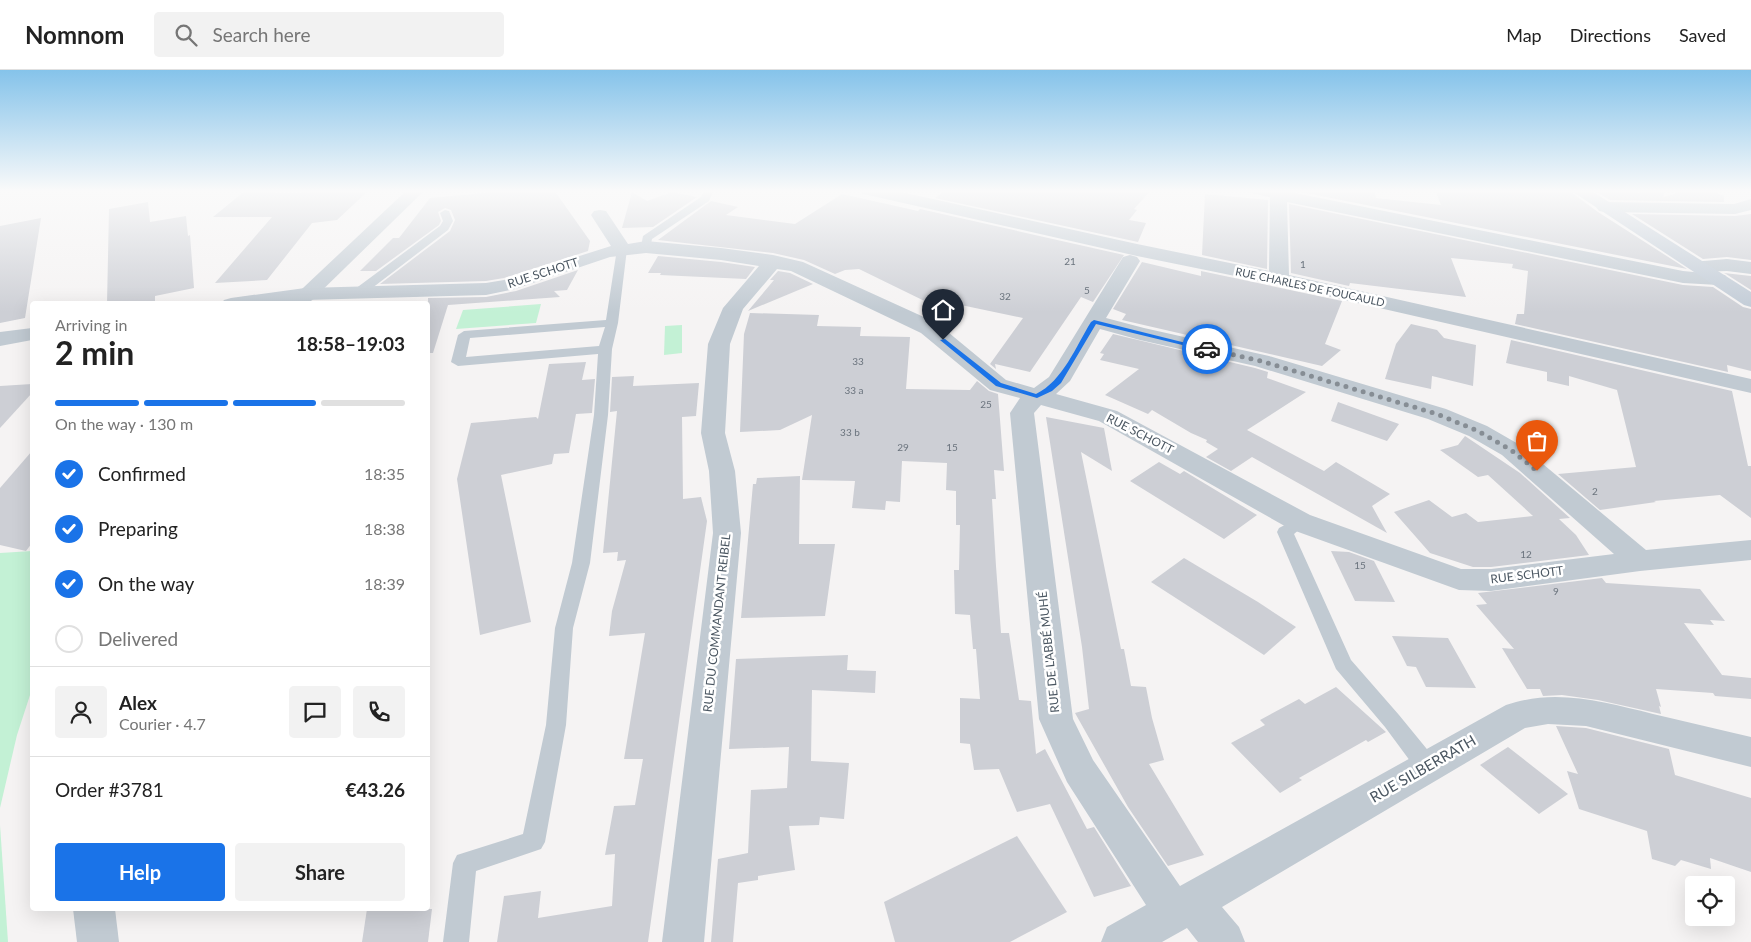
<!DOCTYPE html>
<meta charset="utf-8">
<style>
:root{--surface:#fff;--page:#f2f2f2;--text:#222;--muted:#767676;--line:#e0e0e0;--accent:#1a73e8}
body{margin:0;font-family:Lato,sans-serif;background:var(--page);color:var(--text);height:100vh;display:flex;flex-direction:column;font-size:19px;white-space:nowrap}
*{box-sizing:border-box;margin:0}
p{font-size:16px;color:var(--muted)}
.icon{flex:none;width:28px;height:28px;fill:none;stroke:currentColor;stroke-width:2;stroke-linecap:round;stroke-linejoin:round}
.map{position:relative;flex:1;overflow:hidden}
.drawer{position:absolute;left:30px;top:231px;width:400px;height:610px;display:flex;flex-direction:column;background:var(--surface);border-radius:5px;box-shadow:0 5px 20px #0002}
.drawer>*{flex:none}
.buttons{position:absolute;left:1685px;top:806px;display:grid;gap:10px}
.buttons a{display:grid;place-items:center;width:50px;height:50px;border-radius:5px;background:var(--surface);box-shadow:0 5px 20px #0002;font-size:25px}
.pin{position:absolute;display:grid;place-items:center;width:42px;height:42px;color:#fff;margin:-51px -21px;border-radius:50% 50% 50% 0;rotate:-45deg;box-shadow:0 0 5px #0007}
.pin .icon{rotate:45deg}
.courier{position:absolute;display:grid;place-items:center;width:50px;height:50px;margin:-25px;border:4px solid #1a73e8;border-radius:50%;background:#fff;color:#222;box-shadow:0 1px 6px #0007}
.summary em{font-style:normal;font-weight:700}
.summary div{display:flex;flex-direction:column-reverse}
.summary{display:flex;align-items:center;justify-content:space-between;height:85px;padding:0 25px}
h1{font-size:32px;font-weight:700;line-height:38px}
.bar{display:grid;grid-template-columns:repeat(4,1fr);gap:8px 5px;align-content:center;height:60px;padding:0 25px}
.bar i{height:6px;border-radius:4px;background:var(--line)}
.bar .on{background:var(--accent)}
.bar p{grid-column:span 4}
.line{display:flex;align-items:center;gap:12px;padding:0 25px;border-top:1px solid var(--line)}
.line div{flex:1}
.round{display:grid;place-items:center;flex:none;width:52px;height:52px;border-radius:5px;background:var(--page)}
ol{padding:0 25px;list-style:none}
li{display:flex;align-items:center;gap:15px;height:55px}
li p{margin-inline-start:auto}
li .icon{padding:5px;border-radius:50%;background:var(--accent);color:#fff;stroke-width:4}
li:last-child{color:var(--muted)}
li i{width:28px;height:28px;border:2px solid var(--line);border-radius:50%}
.cta{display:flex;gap:10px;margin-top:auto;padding:10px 25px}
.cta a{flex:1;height:58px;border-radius:5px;background:var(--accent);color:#fff;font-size:20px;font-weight:700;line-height:58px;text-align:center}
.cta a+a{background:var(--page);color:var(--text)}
header{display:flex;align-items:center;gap:30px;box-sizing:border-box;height:70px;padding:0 25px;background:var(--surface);border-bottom:1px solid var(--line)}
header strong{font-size:24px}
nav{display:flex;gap:28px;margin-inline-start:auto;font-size:18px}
.search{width:350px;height:45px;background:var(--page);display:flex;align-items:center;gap:12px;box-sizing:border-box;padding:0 18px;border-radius:5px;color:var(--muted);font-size:19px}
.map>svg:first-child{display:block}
</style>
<header>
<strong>Nomnom</strong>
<div class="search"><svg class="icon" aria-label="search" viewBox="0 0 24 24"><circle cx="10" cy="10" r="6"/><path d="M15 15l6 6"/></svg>Search here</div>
<nav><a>Map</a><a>Directions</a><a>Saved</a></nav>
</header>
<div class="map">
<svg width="1751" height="872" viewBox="0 0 1751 872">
<rect width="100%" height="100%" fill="#f5f3f3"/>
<g fill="#c3f1d5">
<polygon points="541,234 536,253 456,259 463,240"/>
<polygon points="682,255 682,283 664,285 665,256"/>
<polygon points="32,481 32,619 17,665 0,738 0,483"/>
<polygon points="0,755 8,872 0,872"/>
</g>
<g fill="#cdcfd5">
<polygon points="246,120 279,120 275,123 367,122 337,150 312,153 267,210 215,213 272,147 213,147"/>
<polygon points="514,120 554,120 590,171 588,181 504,208 486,211 380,214 450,161 455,150 451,140 445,138 438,142 441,151 439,155 376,201 360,201 393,168 399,168 430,128"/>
<polygon points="945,120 1151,120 1134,139 1137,140 1129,150 1146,153 1138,172 935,128"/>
<polygon points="1291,120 1374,120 1376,128 1441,135 1435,120 1568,120 1598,142 1687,199"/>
<polygon points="1594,120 1634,120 1638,123 1646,120 1663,120 1664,127 1686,120 1708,120 1724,126 1724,132 1610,130"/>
<polygon points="632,122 647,131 672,122 697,127 653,157 622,158"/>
<polygon points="842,124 918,141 920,139 1124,185 1093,232 1081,227 1030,302 995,294 996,299 990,294 1023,248 961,235 945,241 859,199 845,200 835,204 804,190 773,183 658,170 711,131 738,137 726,145 795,154"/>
<polygon points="1205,124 1268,130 1267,199 1202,185"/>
<polygon points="148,132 150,152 186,146 188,166 190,165 194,218 155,226 155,231 143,234 107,234 109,139"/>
<polygon points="1289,134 1683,215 1713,217 1743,237 1751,239 1751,301 1727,295 1728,302 1515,254 1517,244 1524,244 1528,201 1512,198 1513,194 1451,188 1466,227 1350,213 1349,216 1291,203"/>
<polygon points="1632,144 1735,146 1751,144 1751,190 1727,187 1703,189"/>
<polygon points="41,148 25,248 0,253 0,156"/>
<polygon points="658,186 721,192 755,197 746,209 660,205 661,203 648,203"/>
<polygon points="1142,192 1201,206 1201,201 1342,231 1325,274 1341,280 1322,296 1122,250 1126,244 1113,239"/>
<polygon points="578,200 567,220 554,221 560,227 448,235 433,283 428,283 428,228 486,227 516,221"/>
<polygon points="778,201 790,203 813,214 748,241 774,210 770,210"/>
<polygon points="1724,203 1751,206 1751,220 1726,204"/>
<polygon points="750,243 819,245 817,256 861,257 860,266 910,267 906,319 970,320 977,311 989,321 998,324 1004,401 994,400 996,429 992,429 996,496 1001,563 1009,563 1019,630 1031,631 1036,684 1045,679 1087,759 1094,757 1131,816 1094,827 1050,734 1017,742 999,699 974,700 970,674 960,673 960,628 980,629 976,579 973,579 970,545 955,544 954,500 959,500 960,455 956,455 956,421 946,420 947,393 902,391 900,432 886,431 885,440 852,438 855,411 802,410 812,345 780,360 740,362 744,264"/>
<polygon points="1411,254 1437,260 1444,268 1476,275 1473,316 1432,306 1431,319 1385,309 1396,274"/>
<polygon points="1113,264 1255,298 1268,302 1267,308 1306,322 1247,360 1324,401 1336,392 1390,424 1372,436 1387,463 1252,387 1231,401 1206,387 1218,379 1206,372 1207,370 1191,363 1152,340 1148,344 1105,325 1139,299 1100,290 1104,284 1100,283"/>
<polygon points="1511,270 1732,321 1748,396 1751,396 1751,448 1720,425 1654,431 1656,432 1600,440 1558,404 1636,397 1617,320 1569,306 1569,316 1547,311 1547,302 1506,293"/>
<polygon points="586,292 582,310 595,309 592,343 576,344 569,383 554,384 552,394 501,405 531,552 480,565 457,409 471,353 536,347 538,349 549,294"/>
<polygon points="634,306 633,316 699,313 696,346 682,347 683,429 701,427 707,451 648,872 497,872 504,826 541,821 538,848 612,836 615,784 605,785 614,736 635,735 643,689 624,689 645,563 609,566 612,541 626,490 617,491 618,482 603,483 617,341 610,342 612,307"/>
<polygon points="32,314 32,323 0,358 0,316"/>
<polygon points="1338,332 1399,354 1387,371 1331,351"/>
<polygon points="1046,347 1104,358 1112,401 1081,382 1121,579 1124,579 1131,616 1146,617 1152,648 1164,690 1149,694 1204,785 1168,796 1128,737 1075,643 1089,639 1082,577"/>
<polygon points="1465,366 1520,403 1570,448 1559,449 1576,465 1589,485 1491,497 1473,497 1430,483 1394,442 1429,430 1452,447 1466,443 1478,452 1533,446 1488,405 1478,407 1440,380 1458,375"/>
<polygon points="32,381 32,473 26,481 0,475 0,418"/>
<polygon points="1159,392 1180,404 1184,401 1257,445 1224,469 1130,411"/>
<polygon points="800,406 799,474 835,474 825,546 741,548 753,414 756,414 757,408"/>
<polygon points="1331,481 1349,482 1374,491 1395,532 1355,531"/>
<polygon points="1184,488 1258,532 1296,557 1264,585 1151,512"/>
<polygon points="1602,508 1606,513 1700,519 1725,551 1710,550 1714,555 1684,553 1722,605 1751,608 1751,629 1715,626 1713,623 1656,619 1661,637 1659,636 1661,644 1598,630 1562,625 1543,626 1540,619 1527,619 1502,578 1514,579 1476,535 1487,534 1478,523"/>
<polygon points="1392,566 1448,568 1476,618 1426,617 1416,597 1407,596"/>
<polygon points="848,585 847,600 876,601 875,623 812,620 811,691 849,693 844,749 820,747 819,755 789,756 795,800 758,806 758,810 738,813 733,872 711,872 718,789 748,783 751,720 787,718 789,677 729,679 736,589"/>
<polygon points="1336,617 1386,662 1368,672 1366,670 1299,708 1302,710 1280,723 1231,673 1265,655 1260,650 1299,629 1305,634"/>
<polygon points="1556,656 1586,658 1669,679 1675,705 1751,728 1751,802 1710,788 1711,799 1681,790 1675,796 1652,789 1647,761 1579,739 1567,701 1578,704"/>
<polygon points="1508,677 1568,724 1539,744 1480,695"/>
<polygon points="1017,766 1067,842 1010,872 895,872 884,832"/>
<polygon points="367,839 432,839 428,872 362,872"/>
</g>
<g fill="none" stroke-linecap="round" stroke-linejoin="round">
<g fill="#c1cad2" fill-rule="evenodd">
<polygon points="704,120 714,120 709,131 652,169 650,179 642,179 641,177 643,166 701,127"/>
<polygon points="445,140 449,141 453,151 448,160 363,225 355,225 353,222 355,219 440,156 443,151 440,143"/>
<path d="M 622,176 L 627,179 L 618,253 L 612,279 L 608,345 L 590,493 L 573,558 L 566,655 L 545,772 L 541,779 L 476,801 L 469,872 L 443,872 L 453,793 L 457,785 L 523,764 L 546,655 L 555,558 L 572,493 L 594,345 L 598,284 L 458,296 L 451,292 L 458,265 L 464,261 L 606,250 L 617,179 ZM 605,257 L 599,276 L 466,287 L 470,268 Z"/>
<polygon points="1300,447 1306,448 1308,452 1294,464 1351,590 1399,645 1435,689 1438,696 1435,703 1427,705 1419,703 1385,657 1336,599 1277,462 1279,458"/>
</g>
<polygon fill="#c1cad2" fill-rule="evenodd" points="1249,120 1283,122 1285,125 1283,128 1278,129 1251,123"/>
<g fill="#c1cad2" fill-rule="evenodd">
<polygon points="860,120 892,120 1137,174 1269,201 1270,125 1272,121 1280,120 1683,201 1725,205 1728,209 1725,213 1718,215 1683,213 1287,132 1289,205 1751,309 1751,323 1279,215 1137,186 868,125 862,124"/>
<polygon points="1751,129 1751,140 1735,144 1605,142 1599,141 1596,137 1599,133 1605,132 1734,134"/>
<path d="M 600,140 L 606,141 L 628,174 L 646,171 L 721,178 L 773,185 L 803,192 L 937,253 L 1006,310 L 1034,318 L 1049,307 L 1123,187 L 1130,185 L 1137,187 L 1140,191 L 1106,248 L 1144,258 L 1269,286 L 1446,339 L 1487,356 L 1520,375 L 1646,480 L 1751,470 L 1751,490 L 1640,501 L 1491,521 L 1459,520 L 1290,459 L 1099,351 L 1041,335 L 1034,343 L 1073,649 L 1093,690 L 1180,816 L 1506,635 C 1556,618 1604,632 1653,644 C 1686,652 1718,659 1751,667 L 1751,697 L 1586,656 L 1548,654 L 1525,658 L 1222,837 L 1239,857 L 1245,872 L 1198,872 L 1187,858 L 1162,872 L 1101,872 L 1107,857 L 1146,835 L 1067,712 L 1039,649 L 1010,343 L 1020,328 L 990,320 L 921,263 L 791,201 L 777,199 L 743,239 L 730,274 L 725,363 L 735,401 L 741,463 L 704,872 L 662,872 L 713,463 L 709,401 L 701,363 L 708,274 L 723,238 L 759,196 L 721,190 L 646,183 L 610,187 L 515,219 L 486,225 L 305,230 L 278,234 L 221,234 L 224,230 L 231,228 L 305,218 L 486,213 L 504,210 L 611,176 L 591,145 L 594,141 ZM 1100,259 L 1140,270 L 1255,296 L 1428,349 L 1469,366 L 1502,385 L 1614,484 L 1491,499 L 1461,499 L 1310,445 L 1117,341 L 1056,324 L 1070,311 Z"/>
<polygon points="1727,189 1751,192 1751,204 1727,201 1699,202 1692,200 1689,196 1692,192"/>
<polygon points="32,258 32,270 0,276 0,262"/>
</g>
<g fill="#c1cad2" fill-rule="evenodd">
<polygon points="407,120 425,120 308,234 286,234"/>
<polygon points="73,839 115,839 119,872 77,872"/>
</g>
<polygon fill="#c1cbd6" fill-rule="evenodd" points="1570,120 1590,120 1751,222 1751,237 1744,235"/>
</g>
<linearGradient id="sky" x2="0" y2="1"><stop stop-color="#85c3ea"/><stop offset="0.5" stop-color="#fafafa"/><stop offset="1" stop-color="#fafafa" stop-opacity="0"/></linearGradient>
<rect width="1751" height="242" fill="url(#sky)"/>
<path fill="#1a73e8" d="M 1094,250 L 1210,279 L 1207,281 L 1096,254 L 1061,313 L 1052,321 L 1037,328 L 996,316 L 940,270 L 945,269 L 1001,313 L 1036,324 C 1063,311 1076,276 1091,252 Z"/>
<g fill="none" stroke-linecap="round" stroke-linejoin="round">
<polyline stroke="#868d94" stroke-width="5" stroke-dasharray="0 9" points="1207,279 1261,291 1437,344 1478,361 1511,380 1537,401"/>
</g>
<g text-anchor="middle" stroke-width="5" stroke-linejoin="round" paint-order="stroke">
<g font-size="10" fill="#6b747e">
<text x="1070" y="195">21</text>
<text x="1303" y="198">1</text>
<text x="1087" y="224">5</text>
<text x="1005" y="230">32</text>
<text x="858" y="295">33</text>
<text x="854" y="324">33 a</text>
<text x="986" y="338">25</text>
<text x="850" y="366">33 b</text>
<text x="903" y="381">29</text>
<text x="952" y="381">15</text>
<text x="1595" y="425">2</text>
<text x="1526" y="488">12</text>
<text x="1360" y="499">15</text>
<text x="1556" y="525">9</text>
</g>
<g font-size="11" fill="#4a5661" stroke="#fff">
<text transform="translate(1310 217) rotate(12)" y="4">RUE CHARLES DE FOUCAULD</text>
</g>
<g font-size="12" fill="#4a5661" stroke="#fff">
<text transform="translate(543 203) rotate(-18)" y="4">RUE SCHOTT</text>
<text transform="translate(1140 364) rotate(27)" y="4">RUE SCHOTT</text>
<text transform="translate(1527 505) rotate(-7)" y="4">RUE SCHOTT</text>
<text transform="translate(717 553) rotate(-84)" y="4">RUE DU COMMANDANT REIBEL</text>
<text transform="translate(1049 582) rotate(-96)" y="4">RUE DE L'ABBÉ MUHÉ</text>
</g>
<g font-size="15" fill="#4a5661" stroke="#fff">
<text transform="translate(1423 699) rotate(-30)" y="5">RUE SILBERRATH</text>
</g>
</g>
</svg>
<div class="buttons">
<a><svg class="icon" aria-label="locate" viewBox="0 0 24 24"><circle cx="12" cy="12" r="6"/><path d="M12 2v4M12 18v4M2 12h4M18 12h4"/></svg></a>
</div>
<div class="pin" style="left:1537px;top:401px;background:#ea580c"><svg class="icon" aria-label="bag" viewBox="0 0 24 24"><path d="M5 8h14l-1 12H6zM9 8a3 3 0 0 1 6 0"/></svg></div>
<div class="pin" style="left:943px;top:270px;background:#1f2937"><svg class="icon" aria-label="home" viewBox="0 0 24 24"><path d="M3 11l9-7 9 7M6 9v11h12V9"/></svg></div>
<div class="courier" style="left:1207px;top:279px"><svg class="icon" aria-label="car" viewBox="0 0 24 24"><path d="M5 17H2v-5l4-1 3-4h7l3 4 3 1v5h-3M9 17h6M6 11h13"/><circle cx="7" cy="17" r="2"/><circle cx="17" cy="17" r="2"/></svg></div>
<section class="drawer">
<div class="summary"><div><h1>2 min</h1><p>Arriving in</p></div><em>18:58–19:03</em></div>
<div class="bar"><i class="on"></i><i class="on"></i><i class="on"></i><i></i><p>On the way · 130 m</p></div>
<ol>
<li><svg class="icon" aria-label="check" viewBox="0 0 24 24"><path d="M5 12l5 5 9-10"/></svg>Confirmed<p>18:35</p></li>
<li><svg class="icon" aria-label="check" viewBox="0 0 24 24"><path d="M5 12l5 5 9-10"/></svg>Preparing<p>18:38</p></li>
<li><svg class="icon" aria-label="check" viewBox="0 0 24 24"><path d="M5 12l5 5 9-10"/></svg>On the way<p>18:39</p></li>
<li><i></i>Delivered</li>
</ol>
<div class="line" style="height:90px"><a class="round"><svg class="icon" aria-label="person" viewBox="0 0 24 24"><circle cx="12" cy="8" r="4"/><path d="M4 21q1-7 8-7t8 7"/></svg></a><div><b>Alex</b><p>Courier · 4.7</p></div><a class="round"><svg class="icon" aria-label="chat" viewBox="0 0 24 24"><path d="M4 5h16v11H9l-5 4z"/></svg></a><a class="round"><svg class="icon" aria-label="phone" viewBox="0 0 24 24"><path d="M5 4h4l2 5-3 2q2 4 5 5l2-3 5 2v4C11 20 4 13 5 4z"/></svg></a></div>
<div class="line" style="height:65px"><div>Order #3781</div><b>€43.26</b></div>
<div class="cta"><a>Help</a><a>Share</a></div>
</section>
</div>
